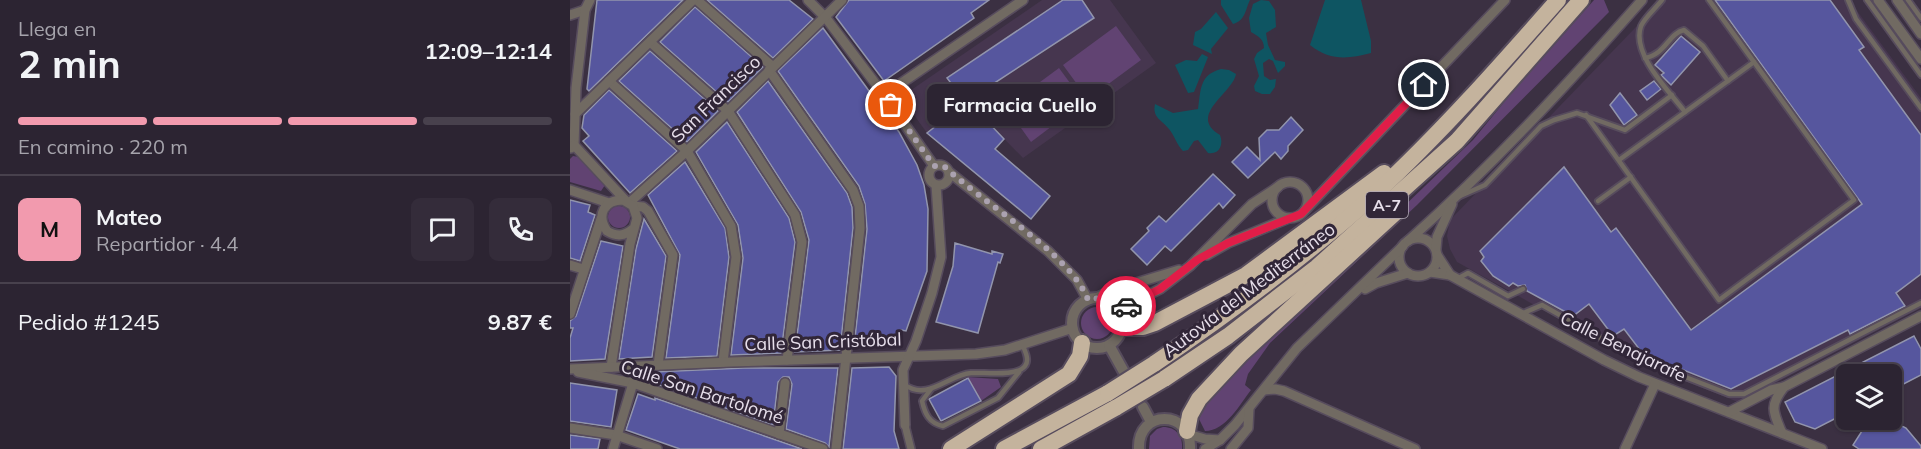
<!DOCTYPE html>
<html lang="es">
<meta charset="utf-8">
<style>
:root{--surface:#2c2432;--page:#342c3a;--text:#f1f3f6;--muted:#a6a4ac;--line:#48414d;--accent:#f29aae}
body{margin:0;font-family:Mulish,sans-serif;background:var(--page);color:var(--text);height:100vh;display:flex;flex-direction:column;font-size:22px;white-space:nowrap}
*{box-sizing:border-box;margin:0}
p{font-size:20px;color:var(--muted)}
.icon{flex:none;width:33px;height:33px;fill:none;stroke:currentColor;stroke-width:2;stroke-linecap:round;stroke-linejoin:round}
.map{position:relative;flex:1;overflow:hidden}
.side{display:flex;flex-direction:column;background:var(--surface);width:570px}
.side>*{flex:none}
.tools{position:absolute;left:1266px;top:364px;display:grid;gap:12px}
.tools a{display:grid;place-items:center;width:66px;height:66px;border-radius:9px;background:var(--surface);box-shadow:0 2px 4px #0004,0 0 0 2px var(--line);font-size:30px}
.pin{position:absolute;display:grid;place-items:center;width:51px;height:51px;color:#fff;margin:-26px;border:3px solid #fff;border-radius:50%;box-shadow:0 2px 6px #0007}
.courier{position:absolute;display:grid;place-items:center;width:60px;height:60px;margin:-30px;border:4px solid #e11d48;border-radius:50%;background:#fff;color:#222;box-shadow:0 2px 8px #0007}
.bubble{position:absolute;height:42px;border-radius:9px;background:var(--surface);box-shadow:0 2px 4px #0004,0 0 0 2px var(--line);font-size:20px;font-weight:700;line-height:42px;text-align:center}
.overview em{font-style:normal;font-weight:700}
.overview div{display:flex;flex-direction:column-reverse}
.overview{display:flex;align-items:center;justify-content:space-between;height:102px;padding:0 18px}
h1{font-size:39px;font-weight:700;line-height:45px}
.bar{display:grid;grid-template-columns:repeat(4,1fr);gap:9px 6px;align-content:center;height:72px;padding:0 18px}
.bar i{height:8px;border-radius:4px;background:var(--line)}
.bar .active{background:var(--accent)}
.bar p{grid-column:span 4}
.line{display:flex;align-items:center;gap:15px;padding:0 18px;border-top:2px solid var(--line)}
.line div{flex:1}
.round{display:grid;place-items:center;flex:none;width:63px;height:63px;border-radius:9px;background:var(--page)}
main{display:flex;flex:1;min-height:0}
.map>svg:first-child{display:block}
</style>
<main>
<section class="side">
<div class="overview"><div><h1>2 min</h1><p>Llega en</p></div><em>12:09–12:14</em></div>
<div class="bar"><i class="active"></i><i class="active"></i><i class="active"></i><i></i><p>En camino · 220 m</p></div>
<div class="line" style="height:108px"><b class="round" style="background:var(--accent);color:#111">M</b><div><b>Mateo</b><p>Repartidor · 4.4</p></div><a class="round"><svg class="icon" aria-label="chat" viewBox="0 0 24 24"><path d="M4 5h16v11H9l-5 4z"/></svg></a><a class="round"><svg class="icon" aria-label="phone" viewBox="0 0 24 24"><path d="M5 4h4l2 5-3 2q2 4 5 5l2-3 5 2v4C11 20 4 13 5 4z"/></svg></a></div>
<div class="line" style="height:78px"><div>Pedido #1245</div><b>9.87 €</b></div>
</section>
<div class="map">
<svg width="1351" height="449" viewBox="0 0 1351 449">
<rect width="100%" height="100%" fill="#3b3042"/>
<g fill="#46364f">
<polygon points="472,0 540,0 586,63 453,158 398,102 357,133 331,97"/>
<polygon points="1092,0 1279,0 1351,98 1351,308 1168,402 1067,362 887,262 880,249 877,236 880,220"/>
</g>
<g fill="#614372">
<path d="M 1024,0 L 1034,0 L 1039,12 L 847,205 L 700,343 L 678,374 L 675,385 L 681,390 C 670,404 656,431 635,431 L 629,419 L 636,403 L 663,376 L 687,347 L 903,140 L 944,90 Z"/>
<polygon points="546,26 571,60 518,99 493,65"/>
<polygon points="489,68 514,102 461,142 436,107"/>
<polygon points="3,156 9,157 35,185 31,191 0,182 0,159"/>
<circle cx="49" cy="217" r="11"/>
<circle cx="527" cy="323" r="16"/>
<polygon points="397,377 428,379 431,387 411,401"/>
<path d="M 593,427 C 606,427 613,436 612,449 L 579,449 L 580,436 L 587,429 Z"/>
</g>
<g fill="#0e5562">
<path d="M 651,0 L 680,0 C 675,10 676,20 663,24 L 651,5 Z"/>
<path d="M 691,0 L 699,1 L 705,10 L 706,27 L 696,33 L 698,45 L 705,60 L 715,62 L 715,66 L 708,73 L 703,61 L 699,59 L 693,63 L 694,76 L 700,80 L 706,79 L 705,87 L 700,94 L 692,94 L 685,91 L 684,86 L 689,76 L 684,59 L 687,53 L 694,48 C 694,39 688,36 681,32 L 679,18 L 683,4 Z"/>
<path d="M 755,0 L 791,0 L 801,41 L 801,53 C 778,59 760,61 740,45 Z"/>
<polygon points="646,12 658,28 641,49 642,54 623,45 625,32 631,29"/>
<polygon points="632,54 638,57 624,92 618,93 605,65 616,60 627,61"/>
<path d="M 651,69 L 659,70 L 666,74 C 663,93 617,115 650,135 C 654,145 649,155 638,153 L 628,140 L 624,141 L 618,150 L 613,151 C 606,144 605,136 599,129 C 592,120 582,118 585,104 L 603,113 L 628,109 C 631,90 629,75 651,69 Z"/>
</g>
<g fill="#56569e" stroke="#9295ad" stroke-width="1.5">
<polygon points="27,0 113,0 19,91 17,89"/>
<polygon points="137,0 219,0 243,19 203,58"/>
<polygon points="279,0 419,0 401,13 404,18 314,81 266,17"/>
<polygon points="493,0 512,0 524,18 400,99 387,91 377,78"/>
<polygon points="1145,0 1260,0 1294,47 1289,50 1351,135 1351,274 1326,293 1335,306 1280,334 1278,330 1161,389 1073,354 1054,329 1043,336 1019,304 1003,316 957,291 955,285 948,286 943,283 939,286 923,276 911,261 914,257 910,251 994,167 1041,232 1046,228 1121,330 1292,204"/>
<polygon points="125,7 193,67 158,102 90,42"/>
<polygon points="253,28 329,132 347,165 354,185 358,209 357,271 336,331 331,330 331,345 284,347 297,229 295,204 289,186 208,71"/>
<polygon points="1111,36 1130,52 1101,85 1091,75 1094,73 1085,65"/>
<polygon points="80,51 148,111 117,142 49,81"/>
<polygon points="198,81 277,193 282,207 283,228 270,350 225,352 239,240 231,212 167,112"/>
<polygon points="1084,81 1091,89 1077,100 1070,91"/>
<polygon points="39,90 107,151 60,193 13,141 19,136 12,128 14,115"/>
<polygon points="1050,93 1067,115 1054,125 1040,105"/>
<polygon points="398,101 434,139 425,149 480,196 461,219 357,133"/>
<polygon points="721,117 733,130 718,146 718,151 711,159 705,152 678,178 662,162 677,147 690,160 689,138 697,130 709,130"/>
<polygon points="157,122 219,218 225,242 211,353 161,355 173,258 168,225 126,152"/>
<polygon points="115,162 155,228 159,257 147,356 96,358 110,255 78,195"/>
<polygon points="643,174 665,195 653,208 649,203 601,251 595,246 577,265 561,249 579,231 577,228 589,216 596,222"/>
<polygon points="0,200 20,205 18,212 25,215 10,261 0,258"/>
<polygon points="74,219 96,256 82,357 49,359 66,249"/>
<polygon points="31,241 53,246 35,359 0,361 0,338 3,328 0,328 0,321 6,316"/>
<polygon points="385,243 422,254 422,251 433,254 430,263 428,262 408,333 366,322 383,266"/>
<polygon points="1344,336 1351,349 1351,375 1322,390 1322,375 1276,375 1276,413 1245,429 1225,422 1215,402"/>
<polygon points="319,367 326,376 324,431 329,449 273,449 282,368"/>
<polygon points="268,368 259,447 255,443 216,429 222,384 219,377 213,377 208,382 203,425 84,383 83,372 174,368"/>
<polygon points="398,378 411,401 371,421 359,399"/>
<polygon points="0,383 47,390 41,427 0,421"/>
<polygon points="68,394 85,400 85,398 232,449 110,449 56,430"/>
<polygon points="1299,420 1320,420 1336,428 1351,446 1351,449 1289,449 1283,445"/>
<polygon points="0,435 30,439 28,449 0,449"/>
</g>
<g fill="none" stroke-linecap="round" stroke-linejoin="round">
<defs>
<g id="service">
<path d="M 1092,0 C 1086,8 1075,17 1071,26 C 1061,54 1099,91 1115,112"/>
<polyline points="1278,0 1286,19 1351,108"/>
<polyline points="1297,0 1351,75"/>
<polyline points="1338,0 1351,18"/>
<path d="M 1075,58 C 1096,54 1099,33 1114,30 L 1133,46 L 1158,81"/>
<polyline points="1016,115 1149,300 1284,200 1139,0"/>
<polyline points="1049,160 1184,62"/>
<polyline points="890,196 915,185 971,126 984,120 1007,113 1055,130 1102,95"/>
<polyline points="1028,201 1061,177"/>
<polyline points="887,279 898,273 938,296 953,289"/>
<polyline points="951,314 972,305 1064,357 1159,394 1174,394 1351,303"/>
<path d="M 335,385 C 358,401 378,375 401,373 C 414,372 447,377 455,366 C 460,360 455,351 452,344"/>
<path d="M 361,389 L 352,401 C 355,414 359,423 373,426 L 428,398 L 449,372"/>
</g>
<polyline id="pedestrian" points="335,425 341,449"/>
<g id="minor">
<polyline points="127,0 203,67"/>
<polyline points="238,0 256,18 314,95 364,166"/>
<polyline points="1308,0 1351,59"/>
<polyline points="1327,0 1351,34"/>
<polyline points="0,15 15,10"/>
<polyline points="80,42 158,111 225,215 232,242 217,360"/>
<polyline points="199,70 283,190 289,206 290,228 266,449"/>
<polyline points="39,81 117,151 161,226 166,257 153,362"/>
<polyline points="314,95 453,0"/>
<polyline points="5,114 123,0"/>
<polyline points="4,145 6,88 15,10 20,0"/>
<polyline points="1,148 4,145 56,201"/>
<circle cx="369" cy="175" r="10"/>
<polyline points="379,172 478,251 507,280 518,300"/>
<circle cx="720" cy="200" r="18"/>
<polyline points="0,190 39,203"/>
<polyline points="59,203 117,151 272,0"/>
<polyline points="63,206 73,207 78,211 103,255 88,365"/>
<polyline points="735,210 935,0"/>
<circle cx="848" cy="257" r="19"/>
<path d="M 838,241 C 922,166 998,84 1072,0"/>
<polyline points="866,249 867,237 882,204"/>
<polyline points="637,255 658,243 719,218"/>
<polyline points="0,265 13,269"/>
<polyline points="860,272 880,275 867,255"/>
<polyline points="880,275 1034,360 1069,377 1252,449"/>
<polyline points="795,289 806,283 838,273"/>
<polyline points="526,298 540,291 609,270"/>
<polyline points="549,310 590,289 620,266 682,204 708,187"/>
<polyline points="0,314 31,219"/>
<path d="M 41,367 L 60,244 L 67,218 L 63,206 L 53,200 C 34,200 26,215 37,231 C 47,237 54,236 63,229"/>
<polyline points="0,369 161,362 406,354 435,350 503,328"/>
<polyline points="8,372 63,383 253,449"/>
<polyline points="694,390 705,389 714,391 845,449"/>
<polyline points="1159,412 1201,390 1214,387 1351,316"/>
<polyline points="335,425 333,370 346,341 362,293 371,257 366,185"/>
<polyline points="0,428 46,435 87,449"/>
<path d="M 1212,433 C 1203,412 1199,406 1214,387"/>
<polyline points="209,434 215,383"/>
<polyline points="618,434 635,439 650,440"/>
<polyline points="43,449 63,383"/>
<polyline points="635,449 650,440 665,425 727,348 833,246"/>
<polyline points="661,449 678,428 679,408"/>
<polyline points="1055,449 1085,384"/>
</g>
<g id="tertiary">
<circle cx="527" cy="323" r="25"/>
<polyline points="539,345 554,372"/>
<polyline points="573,407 581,422"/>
<path d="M 569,449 C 567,409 622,409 620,449"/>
</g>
<g id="motorway">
<polyline points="552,327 573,327 585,323 676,275 814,173"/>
<path d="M 584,364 C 661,312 735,257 804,195 C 870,134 929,67 988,0"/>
<polyline points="594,379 658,336 747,267 887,141 1011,0"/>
<polyline points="617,431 620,415 629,399 671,354 827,211"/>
<polyline points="381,449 499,374 510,356 512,343"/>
<polyline points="434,449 538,393"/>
<polyline points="471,449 547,407"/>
</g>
</defs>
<use href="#service" stroke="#574c5d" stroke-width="8"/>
<use href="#pedestrian" stroke="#574c5d" stroke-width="10"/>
<use href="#minor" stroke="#574c5d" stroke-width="12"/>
<use href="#tertiary" stroke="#574c5d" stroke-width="14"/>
<use href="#motorway" stroke="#574c5d" stroke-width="20"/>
<use href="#service" stroke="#716a62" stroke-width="4.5"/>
<use href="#pedestrian" stroke="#716a62" stroke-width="7"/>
<use href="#minor" stroke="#716a62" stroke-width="9"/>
<use href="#tertiary" stroke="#716a62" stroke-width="10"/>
<use href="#motorway" stroke="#c4b39d" stroke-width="16"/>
<defs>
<g id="motorway-bridge">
<polyline points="538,393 584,364"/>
<polyline points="547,407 594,379"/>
</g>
</defs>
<use href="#motorway-bridge" stroke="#574c5d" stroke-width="20" stroke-linecap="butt"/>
<use href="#motorway-bridge" stroke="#c4b39d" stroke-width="16"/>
</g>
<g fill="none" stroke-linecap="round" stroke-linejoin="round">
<path stroke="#aba2b0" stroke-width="6" stroke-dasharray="0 10.8" d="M 321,105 L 364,166 L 374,166 C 410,201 502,255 518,300 C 531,296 540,300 549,310 L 556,306"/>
<polyline stroke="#e11d48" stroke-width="8" points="556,306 590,289 627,260 658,243 731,214 854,85"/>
</g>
<g text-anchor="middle" stroke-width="6" stroke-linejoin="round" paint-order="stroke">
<rect fill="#312638" stroke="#b0a8b5" stroke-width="1.5" x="796" y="192" width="42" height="26" rx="4.5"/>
<g font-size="16" font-weight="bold" fill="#e7dfeb">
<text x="817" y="211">A-7</text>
</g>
<g font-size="18" fill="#e7dfeb" stroke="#312638">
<text transform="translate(146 99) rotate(-44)" y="6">San Francisco</text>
<text transform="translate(679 290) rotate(-37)" y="6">Autovía del Mediterráneo</text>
<text transform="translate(253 342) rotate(-2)" y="6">Calle San Cristóbal</text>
<text transform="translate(1053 347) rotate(26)" y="6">Calle Benajarafe</text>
<text transform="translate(132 392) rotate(18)" y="6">Calle San Bartolomé</text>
</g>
</g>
</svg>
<div class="tools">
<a><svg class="icon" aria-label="layers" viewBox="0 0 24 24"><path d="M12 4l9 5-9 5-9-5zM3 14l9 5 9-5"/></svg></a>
</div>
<div class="pin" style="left:321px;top:105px;background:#ea580c"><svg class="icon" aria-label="bag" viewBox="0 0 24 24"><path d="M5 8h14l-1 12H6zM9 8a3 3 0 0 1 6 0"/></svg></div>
<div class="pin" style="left:854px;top:85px;background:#1f2937"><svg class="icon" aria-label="home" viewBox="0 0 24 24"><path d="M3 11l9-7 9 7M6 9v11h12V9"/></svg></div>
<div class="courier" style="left:556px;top:306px"><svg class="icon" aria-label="car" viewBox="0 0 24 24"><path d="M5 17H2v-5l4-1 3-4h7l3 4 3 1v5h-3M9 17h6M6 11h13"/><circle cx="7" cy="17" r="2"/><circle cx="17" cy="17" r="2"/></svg></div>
<div class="bubble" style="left:357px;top:84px;width:186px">Farmacia Cuello</div>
</div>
</main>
